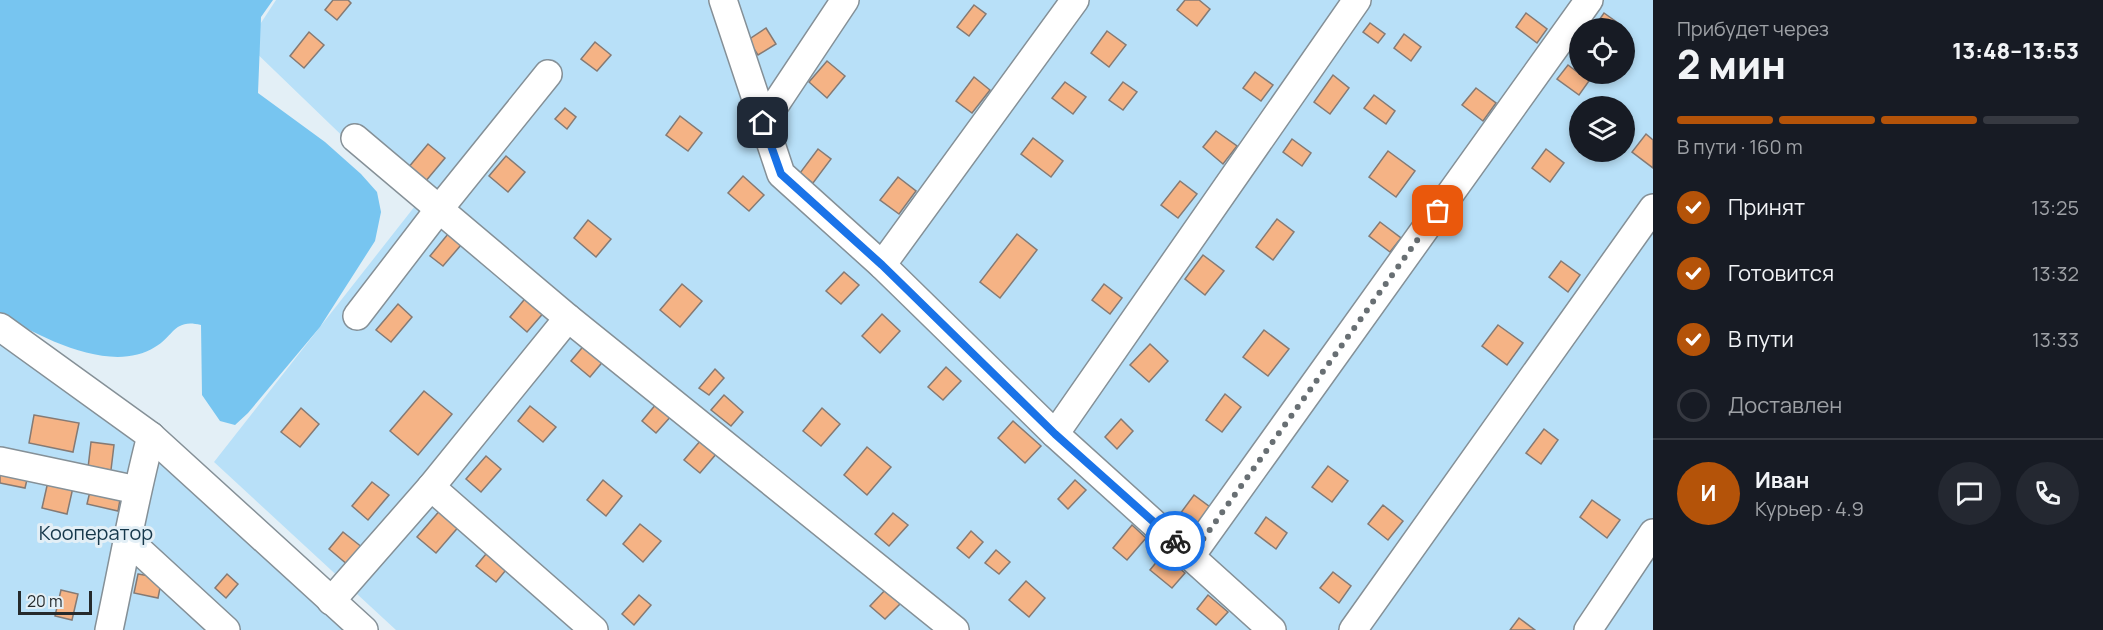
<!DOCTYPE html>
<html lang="ru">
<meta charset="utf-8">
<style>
:root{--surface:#171b24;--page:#242831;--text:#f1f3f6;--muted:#9ea1a6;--line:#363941;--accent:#b45309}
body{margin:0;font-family:Manrope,sans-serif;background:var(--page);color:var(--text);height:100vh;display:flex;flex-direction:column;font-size:22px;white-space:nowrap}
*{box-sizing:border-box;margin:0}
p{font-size:20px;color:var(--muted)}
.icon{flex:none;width:33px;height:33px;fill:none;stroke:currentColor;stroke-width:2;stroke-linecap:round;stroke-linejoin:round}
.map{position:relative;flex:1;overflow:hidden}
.sheet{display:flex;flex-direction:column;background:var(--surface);width:450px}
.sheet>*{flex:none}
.fabs{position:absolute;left:1569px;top:18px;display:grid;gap:12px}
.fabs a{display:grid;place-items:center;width:66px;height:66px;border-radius:50%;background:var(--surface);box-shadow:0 3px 9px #0003;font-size:30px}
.scale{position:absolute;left:18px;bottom:15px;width:74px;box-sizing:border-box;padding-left:6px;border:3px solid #252a2c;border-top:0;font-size:16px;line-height:21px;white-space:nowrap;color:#252a2c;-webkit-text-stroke:4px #e3eff6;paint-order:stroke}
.pin{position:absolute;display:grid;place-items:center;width:51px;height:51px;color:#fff;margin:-26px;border-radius:12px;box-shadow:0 3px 9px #0006}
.courier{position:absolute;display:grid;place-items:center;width:60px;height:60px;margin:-30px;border:4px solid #1a73e8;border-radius:50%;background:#fff;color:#222;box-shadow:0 2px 8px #0007}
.overview em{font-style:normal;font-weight:800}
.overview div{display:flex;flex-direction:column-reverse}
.overview{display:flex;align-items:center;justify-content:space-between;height:102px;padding:0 24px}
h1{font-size:39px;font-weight:800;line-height:45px}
.bar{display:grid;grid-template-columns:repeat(4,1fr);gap:9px 6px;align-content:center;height:72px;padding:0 24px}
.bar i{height:8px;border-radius:4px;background:var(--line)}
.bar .on{background:var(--accent)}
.bar p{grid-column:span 4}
.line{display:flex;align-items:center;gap:15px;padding:0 24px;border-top:2px solid var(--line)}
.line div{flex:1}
.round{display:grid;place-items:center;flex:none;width:63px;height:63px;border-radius:32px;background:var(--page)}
ol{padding:0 24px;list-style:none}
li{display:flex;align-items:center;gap:18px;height:66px}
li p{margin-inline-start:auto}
li .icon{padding:6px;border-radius:50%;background:var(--accent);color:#fff;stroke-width:4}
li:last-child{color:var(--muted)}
li i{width:33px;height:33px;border:3px solid var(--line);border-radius:50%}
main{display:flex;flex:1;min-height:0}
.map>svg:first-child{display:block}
</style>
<main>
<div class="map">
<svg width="1653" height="630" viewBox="0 0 1653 630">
<rect width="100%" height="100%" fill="#e3eff6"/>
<g fill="#b8e0f8" fill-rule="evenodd">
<path d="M 276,0 L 1653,0 L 1653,630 L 396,630 L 214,462 L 415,206 L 247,44 ZM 1580,28 L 1624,28 L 1624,74 L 1580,74 ZM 1580,106 L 1624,106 L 1624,152 L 1580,152 Z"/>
<polygon points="0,341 177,473 345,630 0,630"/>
</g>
<path fill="#77c5f0" d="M 0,0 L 273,0 L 261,17 L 258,93 L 325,142 L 361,174 L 377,192 L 381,212 L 375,241 L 320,327 L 248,413 L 235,425 L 220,421 L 202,395 L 201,325 C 174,318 174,336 155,347 C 111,375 39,337 0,313 Z"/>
<g fill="#f5b385" stroke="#857a74" stroke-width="1.5">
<polygon points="333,0 348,0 351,3 337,20 325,10"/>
<polygon points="1185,0 1199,0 1210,9 1197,26 1177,10"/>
<polygon points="974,5 986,14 969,36 957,27"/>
<polygon points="1526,13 1547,29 1537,43 1516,27"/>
<polygon points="1604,13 1621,25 1618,28 1598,28 1595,26"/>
<polygon points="1370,23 1385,34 1378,43 1363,32"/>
<polygon points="766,28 776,44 758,55 748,40"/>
<polygon points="1107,31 1126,45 1109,67 1091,53"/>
<polygon points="309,32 324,45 304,68 290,56"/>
<polygon points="1404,34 1421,47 1411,61 1394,48"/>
<polygon points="595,42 611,55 597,71 581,59"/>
<polygon points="827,61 845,76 827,98 809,82"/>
<polygon points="1568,65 1589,81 1579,95 1557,79"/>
<polygon points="1255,72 1273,85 1261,101 1243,88"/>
<polygon points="1333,75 1349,88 1330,114 1314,102"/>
<polygon points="974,77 990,90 972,113 956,101"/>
<polygon points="1065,82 1086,97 1073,114 1052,98"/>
<polygon points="1123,82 1137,92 1123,110 1109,100"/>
<polygon points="1476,88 1496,103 1483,121 1462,105"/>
<polygon points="1374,95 1395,111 1386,124 1364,108"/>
<polygon points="565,108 576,117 567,129 555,119"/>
<polygon points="680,116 702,133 688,151 666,135"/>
<polygon points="1216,131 1237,146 1223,164 1203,147"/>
<polygon points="1646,134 1653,140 1653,168 1632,152"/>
<polygon points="1033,138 1063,161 1051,177 1021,154"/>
<polygon points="1292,139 1311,153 1302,166 1283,152"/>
<polygon points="428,144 445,158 425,182 408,168"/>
<polygon points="818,149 831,159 813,183 800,173"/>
<polygon points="1546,149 1564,163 1550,182 1532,168"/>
<polygon points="1388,151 1415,171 1396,197 1369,177"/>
<polygon points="506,156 525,172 508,192 489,176"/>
<polygon points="743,176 764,195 749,211 728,193"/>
<polygon points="898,177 916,191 899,214 880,200"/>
<polygon points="1180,181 1197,194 1178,218 1161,205"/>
<polygon points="1277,219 1294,232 1273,260 1256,247"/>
<polygon points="588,220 611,239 596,257 574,238"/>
<polygon points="1380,222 1401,238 1390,252 1369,236"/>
<polygon points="448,234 461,245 443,266 430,256"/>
<polygon points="1017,234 1037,250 1000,298 980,282"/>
<polygon points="1203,255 1224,271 1205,295 1185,279"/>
<polygon points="1561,261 1580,275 1568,292 1549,277"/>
<polygon points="844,272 859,285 841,304 826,291"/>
<polygon points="682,284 702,301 680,327 660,310"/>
<polygon points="1104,284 1122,298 1110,314 1092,300"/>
<polygon points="528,295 546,310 527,332 510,317"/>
<polygon points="398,304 412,317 391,342 376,330"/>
<polygon points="882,314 900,331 880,353 862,336"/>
<polygon points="1498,325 1523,343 1507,365 1482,346"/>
<polygon points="1264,330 1289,349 1268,376 1243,357"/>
<polygon points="586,343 605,359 590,377 571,361"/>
<polygon points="1150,344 1168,361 1149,382 1130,365"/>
<polygon points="946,367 961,381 943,400 928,387"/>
<polygon points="715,369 724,378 709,395 699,388"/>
<polygon points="424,391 452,414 418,455 390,431"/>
<polygon points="1225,394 1241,407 1222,432 1206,420"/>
<polygon points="724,395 743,412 731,426 711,410"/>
<polygon points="657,403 672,415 656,433 642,421"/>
<polygon points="530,406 556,427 543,442 518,421"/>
<polygon points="301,408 319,424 300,447 281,432"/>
<polygon points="822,408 840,424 821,446 803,431"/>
<polygon points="34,415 79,423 73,452 29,443"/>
<polygon points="1121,419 1133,431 1117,449 1105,437"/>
<polygon points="1013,421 1041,446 1025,463 998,438"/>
<polygon points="1544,429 1558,440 1541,464 1526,453"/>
<polygon points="701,440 717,453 700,473 684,460"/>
<polygon points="91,442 114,445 111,470 88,468"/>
<polygon points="867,447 891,467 867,495 844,475"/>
<polygon points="486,456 501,469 481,492 466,479"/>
<polygon points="0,465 29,471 25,488 0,483"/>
<polygon points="1328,466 1348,481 1332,502 1312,487"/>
<polygon points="49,477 74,483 67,514 42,508"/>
<polygon points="603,480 622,496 606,516 587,500"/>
<polygon points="1075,480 1086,490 1068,509 1058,499"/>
<polygon points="372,482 389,495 368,520 352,506"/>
<polygon points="91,487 121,494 118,511 87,504"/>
<polygon points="1194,495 1210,507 1193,530 1177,518"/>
<polygon points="1592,500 1620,520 1607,538 1580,517"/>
<polygon points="1383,505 1403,521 1388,540 1368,524"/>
<polygon points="442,508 461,524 436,553 417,537"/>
<polygon points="893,513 908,525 889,546 875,534"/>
<polygon points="1266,517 1287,533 1276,549 1255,533"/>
<polygon points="640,524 661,541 643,562 623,544"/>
<polygon points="1132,525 1146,538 1127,560 1113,548"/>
<polygon points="971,531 983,542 969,558 957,548"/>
<polygon points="343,532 363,548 348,565 329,549"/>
<polygon points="491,548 511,564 496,582 476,566"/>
<polygon points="996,550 1010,562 999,574 985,563"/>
<polygon points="1163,554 1185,573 1172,588 1150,570"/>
<polygon points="1333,572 1351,586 1339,603 1320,588"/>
<polygon points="138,574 162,578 158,598 134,593"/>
<polygon points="227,574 238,584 226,598 215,588"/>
<polygon points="1026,581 1045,598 1029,617 1009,600"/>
<polygon points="887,588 902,602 885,619 870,606"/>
<polygon points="61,590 78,594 72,620 55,616"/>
<polygon points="639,595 651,605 634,625 622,614"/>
<polygon points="1208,595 1228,612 1216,625 1197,609"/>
<polygon points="1519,618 1535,630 1510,630"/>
</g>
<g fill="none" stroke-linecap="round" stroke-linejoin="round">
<defs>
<g id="minor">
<polyline points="723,0 781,174 882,265 1055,434 1272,630"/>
<polyline points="763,123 845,0"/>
<polyline points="355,138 568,318"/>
<polyline points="882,265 1075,0"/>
<polyline points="357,316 440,208 548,74"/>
<polyline points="0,327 151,436 364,630"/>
<polyline points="1055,434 1357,0"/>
<polyline points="0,461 137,490"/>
<polyline points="431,487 594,630"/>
<polyline points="128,540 226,630"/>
<polyline points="1191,556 1589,0"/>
<polyline points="331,601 431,487 568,318 955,630"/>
<path d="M 109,630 C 123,565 134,500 151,436"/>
<polyline points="1353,630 1653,208"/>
<polyline points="1588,630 1653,533"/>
</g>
</defs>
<use href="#minor" stroke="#859097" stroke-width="30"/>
<use href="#minor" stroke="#fff" stroke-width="27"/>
</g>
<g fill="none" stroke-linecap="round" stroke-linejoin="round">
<polyline stroke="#686f73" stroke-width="6" stroke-dasharray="0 10.8" points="1175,541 1191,556 1438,211"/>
<polyline stroke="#1a73e8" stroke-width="8" points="763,123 781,174 882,265 1055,434 1175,541"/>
</g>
<g text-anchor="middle" stroke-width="6" stroke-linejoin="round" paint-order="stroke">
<g font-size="20" fill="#15374a" stroke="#e3eff6">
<text x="96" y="540">Кооператор</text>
</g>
</g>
</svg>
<div class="fabs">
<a><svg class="icon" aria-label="locate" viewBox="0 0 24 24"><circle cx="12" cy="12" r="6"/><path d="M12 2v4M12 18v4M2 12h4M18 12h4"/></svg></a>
<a><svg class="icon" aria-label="layers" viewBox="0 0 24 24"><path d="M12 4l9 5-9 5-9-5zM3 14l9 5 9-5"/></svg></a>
</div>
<div class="scale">20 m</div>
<div class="pin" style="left:1438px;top:211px;background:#ea580c"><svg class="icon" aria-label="bag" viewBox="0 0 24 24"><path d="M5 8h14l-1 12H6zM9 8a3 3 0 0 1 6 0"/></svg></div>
<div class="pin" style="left:763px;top:123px;background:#1f2937"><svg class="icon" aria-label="home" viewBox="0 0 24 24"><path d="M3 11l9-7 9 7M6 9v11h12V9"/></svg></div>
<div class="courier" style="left:1175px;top:541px"><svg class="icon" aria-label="bike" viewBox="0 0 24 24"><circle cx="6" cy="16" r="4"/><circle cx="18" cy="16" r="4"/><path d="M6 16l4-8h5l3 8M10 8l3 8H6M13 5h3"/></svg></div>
</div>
<section class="sheet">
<div class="overview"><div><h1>2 мин</h1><p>Прибудет через</p></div><em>13:48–13:53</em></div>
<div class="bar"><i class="on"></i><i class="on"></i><i class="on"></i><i></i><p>В пути · 160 m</p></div>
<ol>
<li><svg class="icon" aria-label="check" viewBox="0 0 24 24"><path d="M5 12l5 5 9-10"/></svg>Принят<p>13:25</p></li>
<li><svg class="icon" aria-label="check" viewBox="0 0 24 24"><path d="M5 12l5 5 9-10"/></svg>Готовится<p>13:32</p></li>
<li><svg class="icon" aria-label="check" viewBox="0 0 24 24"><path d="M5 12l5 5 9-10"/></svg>В пути<p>13:33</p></li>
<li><i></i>Доставлен</li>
</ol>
<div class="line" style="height:108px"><b class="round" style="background:var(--accent);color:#fff">И</b><div><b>Иван</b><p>Курьер · 4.9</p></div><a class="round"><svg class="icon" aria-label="chat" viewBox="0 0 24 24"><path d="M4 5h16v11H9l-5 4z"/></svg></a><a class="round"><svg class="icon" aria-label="phone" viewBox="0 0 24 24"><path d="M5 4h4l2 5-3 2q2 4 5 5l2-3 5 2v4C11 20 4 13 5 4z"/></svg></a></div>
</section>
</main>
